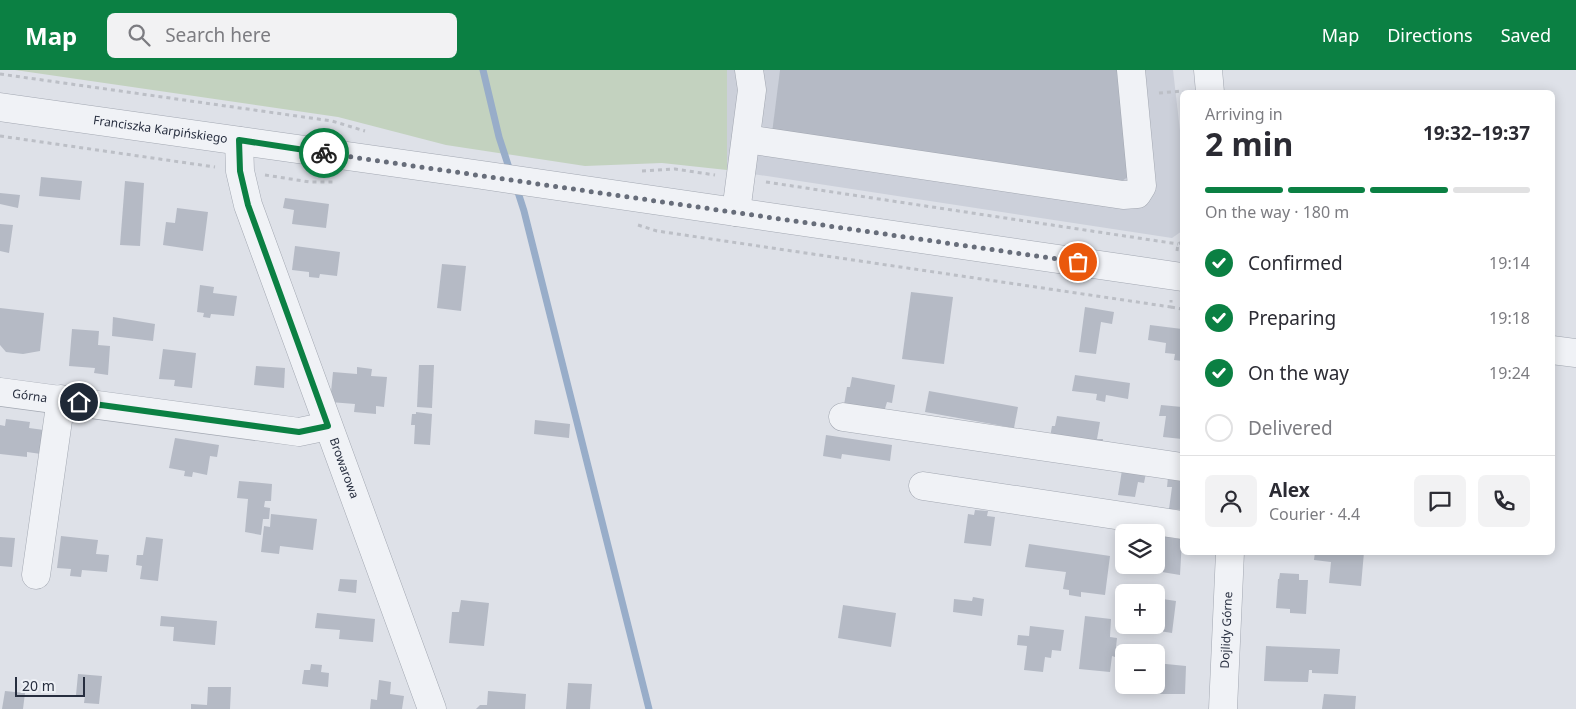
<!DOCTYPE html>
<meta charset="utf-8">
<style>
:root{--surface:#fff;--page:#f2f2f3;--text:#2b2b33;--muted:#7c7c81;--line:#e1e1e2;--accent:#0b8043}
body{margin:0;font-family:"Noto Sans",sans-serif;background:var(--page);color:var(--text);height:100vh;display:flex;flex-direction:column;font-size:19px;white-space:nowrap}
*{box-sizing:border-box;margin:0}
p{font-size:16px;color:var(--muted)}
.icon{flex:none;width:28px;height:28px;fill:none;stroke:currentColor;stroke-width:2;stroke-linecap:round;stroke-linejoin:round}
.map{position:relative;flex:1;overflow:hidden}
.sheet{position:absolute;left:1180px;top:20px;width:375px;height:465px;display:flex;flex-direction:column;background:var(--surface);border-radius:8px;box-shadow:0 2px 12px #0003}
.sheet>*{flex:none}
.buttons{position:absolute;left:1115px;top:454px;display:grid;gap:10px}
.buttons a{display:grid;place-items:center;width:50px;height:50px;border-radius:8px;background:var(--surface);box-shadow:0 2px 12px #0003;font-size:25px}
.scale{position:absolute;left:15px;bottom:12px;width:70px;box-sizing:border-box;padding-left:5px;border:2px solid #272e3f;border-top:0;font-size:14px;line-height:18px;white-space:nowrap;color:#272e3f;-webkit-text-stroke:4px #edf0f5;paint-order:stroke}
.pin{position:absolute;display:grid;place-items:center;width:42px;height:42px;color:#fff;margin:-21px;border:2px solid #fff;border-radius:50%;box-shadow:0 1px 5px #0007}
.courier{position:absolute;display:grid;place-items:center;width:50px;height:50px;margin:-25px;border:4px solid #0b8043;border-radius:50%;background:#fff;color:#222;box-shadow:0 1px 6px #0007}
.head em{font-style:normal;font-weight:700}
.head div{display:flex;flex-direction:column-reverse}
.head{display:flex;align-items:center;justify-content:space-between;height:85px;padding:0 25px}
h1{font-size:32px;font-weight:700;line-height:38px}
.bar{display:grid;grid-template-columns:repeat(4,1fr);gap:8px 5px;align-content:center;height:60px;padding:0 25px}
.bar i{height:6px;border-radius:4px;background:var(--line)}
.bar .active{background:var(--accent)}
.bar p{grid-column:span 4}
.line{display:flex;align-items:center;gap:12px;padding:0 25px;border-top:1px solid var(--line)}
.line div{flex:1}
.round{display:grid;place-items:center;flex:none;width:52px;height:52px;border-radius:8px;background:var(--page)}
ol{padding:0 25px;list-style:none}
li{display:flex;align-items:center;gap:15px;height:55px}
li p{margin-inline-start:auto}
li .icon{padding:5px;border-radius:50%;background:var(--accent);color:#fff;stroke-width:4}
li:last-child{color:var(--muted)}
li i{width:28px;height:28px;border:2px solid var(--line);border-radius:50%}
header{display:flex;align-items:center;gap:30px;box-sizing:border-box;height:70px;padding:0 25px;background:var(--accent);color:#fff}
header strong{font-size:24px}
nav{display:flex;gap:28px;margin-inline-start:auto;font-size:18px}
.search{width:350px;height:45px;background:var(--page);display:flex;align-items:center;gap:12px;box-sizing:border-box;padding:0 18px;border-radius:8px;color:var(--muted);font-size:19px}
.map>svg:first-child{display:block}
</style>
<header>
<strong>Map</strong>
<div class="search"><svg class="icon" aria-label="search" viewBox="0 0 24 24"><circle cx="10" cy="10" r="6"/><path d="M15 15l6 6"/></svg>Search here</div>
<nav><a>Map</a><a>Directions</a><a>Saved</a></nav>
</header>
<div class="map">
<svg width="1576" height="639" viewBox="0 0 1576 639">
<rect width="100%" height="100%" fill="#dee1e8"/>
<polygon fill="#ccd0da" points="727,0 1173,0 1182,78 1182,161 1172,168 727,100"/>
<polygon fill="#c3d2bf" points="15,0 727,0 727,100 662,93 585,96 446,75 338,47"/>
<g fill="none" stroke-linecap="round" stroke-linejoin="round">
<g stroke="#98adc9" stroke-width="7">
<polyline points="483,0 499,67 511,104"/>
<polyline points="516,116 524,141 649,639"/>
</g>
</g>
<g fill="#b5bac5">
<polygon points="780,0 1119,0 1129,106 1118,114 772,63"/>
<polygon points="41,107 82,111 80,130 39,126"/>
<polygon points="125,111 144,113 140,176 120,175"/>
<polygon points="0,123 20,125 18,138 0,134"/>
<polygon points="285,128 329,134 326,158 292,154 294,140 283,138"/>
<polygon points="177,138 208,142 203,181 163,175 166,152 175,153"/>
<polygon points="0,154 13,155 9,183 0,181"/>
<polygon points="295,176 340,182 337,206 320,204 319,208 309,207 309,202 292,200"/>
<polygon points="442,194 466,196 461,241 437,238"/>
<polygon points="200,215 214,217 213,223 237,226 234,246 211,244 210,248 203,247 204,243 197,242"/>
<polygon points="911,222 953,227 944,294 902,289"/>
<polygon points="1085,237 1114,242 1112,254 1101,252 1096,284 1079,282"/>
<polygon points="0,238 44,243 40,281 23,284 6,282 0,275"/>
<polygon points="113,247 155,254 153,271 112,266"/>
<polygon points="1150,255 1182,259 1182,291 1174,290 1175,284 1165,283 1166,273 1148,270"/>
<polygon points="72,259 99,261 98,275 110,276 108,305 94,303 95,298 69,296"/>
<polygon points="163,279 196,283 192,318 174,316 175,310 159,309"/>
<polygon points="419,295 434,295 432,338 417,337"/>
<polygon points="256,296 285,298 284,318 254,315"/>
<polygon points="357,297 372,299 371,306 387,307 384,337 376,336 376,344 354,342 355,334 330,332 333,302 357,304"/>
<polygon points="1075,305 1130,313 1128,329 1106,325 1105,332 1096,330 1097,324 1072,321"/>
<polygon points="852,307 895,315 892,333 887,332 884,342 844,335 847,317 850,317"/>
<polygon points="929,321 1018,337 1014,358 925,342"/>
<polygon points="1161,335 1182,337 1182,369 1163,367 1166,346 1159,346"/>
<polygon points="416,342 432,344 430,375 414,374 415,355 411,355 412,344 416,344"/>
<polygon points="1057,346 1100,352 1097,369 1103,369 1101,381 1049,373 1052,356 1055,356"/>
<polygon points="6,349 30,352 29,358 44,360 41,384 27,382 27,387 0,384 0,355 5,356"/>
<polygon points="535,350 570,354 569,368 534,364"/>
<polygon points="826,365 892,375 890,391 842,384 841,389 823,386"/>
<polygon points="175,368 219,375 217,387 210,386 207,405 193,402 192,407 184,406 185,401 169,398"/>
<polygon points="1122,400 1146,403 1144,413 1138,412 1135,427 1118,425"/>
<polygon points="1168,407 1182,409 1182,440 1169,439 1172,417 1167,417"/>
<polygon points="239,411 272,414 271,431 265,431 264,437 270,438 269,449 263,449 261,465 245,462 248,429 237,428"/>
<polygon points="975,440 988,441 987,446 995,447 991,476 964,473 968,444 974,445"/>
<polygon points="271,444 317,449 313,480 280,476 279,484 261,482 264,456 270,457"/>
<polygon points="1161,460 1172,461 1171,468 1182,469 1180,505 1132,497 1132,495 1156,495 1156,465 1160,466"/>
<polygon points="61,466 98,470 96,484 109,485 107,502 82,500 81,507 70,506 71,499 57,498"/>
<polygon points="0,467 15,468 12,497 0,496"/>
<polygon points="146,467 163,469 158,511 140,509 142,496 136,495 137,485 143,485"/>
<polygon points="1029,474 1110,486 1105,525 1081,522 1081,527 1069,525 1069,520 1063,519 1066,502 1025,497"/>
<polygon points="1315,482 1364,482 1361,516 1329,513 1331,492 1314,490"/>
<polygon points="1280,503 1299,504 1299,510 1308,510 1306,544 1290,543 1290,539 1276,538 1278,509 1279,509"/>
<polygon points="340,509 357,510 356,523 338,521"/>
<polygon points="973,527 984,529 982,546 953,542 954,529 972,531"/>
<polygon points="1156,528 1176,531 1172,563 1127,556 1156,555"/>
<polygon points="461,530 489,533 484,576 449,573 452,542 459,542"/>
<polygon points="843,535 896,543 891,577 838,568"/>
<polygon points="317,543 375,549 373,572 339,569 340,560 315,558"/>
<polygon points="161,546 217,551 215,575 173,571 174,557 160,556"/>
<polygon points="1085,546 1111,549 1110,567 1117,568 1115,587 1112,586 1110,602 1079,599"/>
<polygon points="1030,556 1064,560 1061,581 1052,580 1051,588 1045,587 1043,602 1024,600 1027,576 1017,575 1018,565 1029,566"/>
<polygon points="1266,576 1340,579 1338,604 1312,603 1312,600 1309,600 1308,612 1264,611"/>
<polygon points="1156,593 1186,596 1185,624 1146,624 1146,615 1156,615"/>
<polygon points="311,594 322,595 321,602 329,603 328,617 302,614 304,600 310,600"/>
<polygon points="78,604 102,606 99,634 84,633 85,626 76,625"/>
<polygon points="379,610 391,612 390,624 404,626 402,639 370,639 371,629 377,630"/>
<polygon points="568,613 592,614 590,639 566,639"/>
<polygon points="208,617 231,617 230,639 191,639 191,634 207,635"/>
<polygon points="5,621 25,623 23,639 2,639"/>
<polygon points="488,621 526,624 525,639 476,639 480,635 487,635"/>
<polygon points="1324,624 1356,626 1355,639 1322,639"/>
</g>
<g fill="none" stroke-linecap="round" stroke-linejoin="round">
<defs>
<g id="minor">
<polyline points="1208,0 1210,22"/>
<path id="s1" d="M 0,37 L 482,105 L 1182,207"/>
<polyline points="746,69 1123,125 1137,124 1142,116 1131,0"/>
<path id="s2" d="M 239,71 L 240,101 L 248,135 L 432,639"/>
<polyline points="736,142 752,20 749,0"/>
<polyline points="1552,280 1576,283"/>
<path id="s3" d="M 0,322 L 299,362 L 328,356"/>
<polyline points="843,347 1182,397"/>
<polyline points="923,416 1182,455"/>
<polyline points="36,505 61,329"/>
<path id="s4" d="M 1223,639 L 1230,482"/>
</g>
</defs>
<use href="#minor" stroke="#a3a8b2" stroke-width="29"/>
<g stroke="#bcbfc6" stroke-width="3" stroke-dasharray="4 4" stroke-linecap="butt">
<polyline points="0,4 332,51 365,61"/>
<polyline points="1159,23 1183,21"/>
<polyline points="0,66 215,97"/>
<polyline points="642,101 675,99 715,105"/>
<polyline points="265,105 310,112 334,112"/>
<polyline points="766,112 1178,174"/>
<polyline points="638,155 657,161 1171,237 1171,230"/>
<polyline points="1177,181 1178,174 1182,172"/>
<polyline points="1171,237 1182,239"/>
</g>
<use href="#minor" stroke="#f0f2f6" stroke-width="28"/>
</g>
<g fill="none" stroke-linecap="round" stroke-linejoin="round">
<polyline stroke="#676d7a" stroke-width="5" stroke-dasharray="0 9" points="324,83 1078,192"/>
<polyline stroke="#0b8043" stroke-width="6" points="79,332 299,362 328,356 248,135 240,101 239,70 324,83"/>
</g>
<g text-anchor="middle" stroke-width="4" stroke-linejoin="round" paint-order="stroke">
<g font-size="12" fill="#272e3f" stroke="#edf0f5">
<text dy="4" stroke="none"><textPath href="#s1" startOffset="162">Franciszka Karpińskiego</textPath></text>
<text dy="4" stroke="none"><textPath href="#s3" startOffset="30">Górna</textPath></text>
<text dy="4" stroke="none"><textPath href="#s2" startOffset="345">Browarowa</textPath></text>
<text dy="4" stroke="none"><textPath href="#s4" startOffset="79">Dojlidy Górne</textPath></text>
</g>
</g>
</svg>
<div class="buttons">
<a><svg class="icon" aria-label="layers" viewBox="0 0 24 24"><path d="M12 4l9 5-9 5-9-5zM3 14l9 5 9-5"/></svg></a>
<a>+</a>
<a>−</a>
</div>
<div class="scale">20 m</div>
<div class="pin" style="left:1078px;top:192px;background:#ea580c"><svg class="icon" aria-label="bag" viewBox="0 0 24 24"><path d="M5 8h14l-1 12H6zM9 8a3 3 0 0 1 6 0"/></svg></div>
<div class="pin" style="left:79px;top:332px;background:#1f2937"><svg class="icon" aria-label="home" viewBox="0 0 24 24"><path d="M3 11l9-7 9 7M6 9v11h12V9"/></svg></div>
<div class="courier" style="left:324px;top:83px"><svg class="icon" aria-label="bike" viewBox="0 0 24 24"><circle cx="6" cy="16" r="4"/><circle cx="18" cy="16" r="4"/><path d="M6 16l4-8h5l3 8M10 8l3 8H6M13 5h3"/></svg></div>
<section class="sheet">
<div class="head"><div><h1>2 min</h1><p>Arriving in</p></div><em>19:32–19:37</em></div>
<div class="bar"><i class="active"></i><i class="active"></i><i class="active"></i><i></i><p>On the way · 180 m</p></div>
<ol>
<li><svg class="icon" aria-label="check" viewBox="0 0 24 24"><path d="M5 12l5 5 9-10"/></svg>Confirmed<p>19:14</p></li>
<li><svg class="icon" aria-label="check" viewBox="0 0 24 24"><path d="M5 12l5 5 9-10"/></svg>Preparing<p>19:18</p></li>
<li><svg class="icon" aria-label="check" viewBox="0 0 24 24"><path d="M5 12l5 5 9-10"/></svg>On the way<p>19:24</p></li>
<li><i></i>Delivered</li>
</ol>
<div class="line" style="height:90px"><a class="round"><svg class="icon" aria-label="person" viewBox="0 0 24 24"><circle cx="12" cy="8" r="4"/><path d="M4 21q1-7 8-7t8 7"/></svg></a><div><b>Alex</b><p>Courier · 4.4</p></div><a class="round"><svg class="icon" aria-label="chat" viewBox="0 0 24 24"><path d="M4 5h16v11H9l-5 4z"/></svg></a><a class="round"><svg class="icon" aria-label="phone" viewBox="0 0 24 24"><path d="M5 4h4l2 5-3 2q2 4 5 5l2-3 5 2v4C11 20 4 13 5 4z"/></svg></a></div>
</section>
</div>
